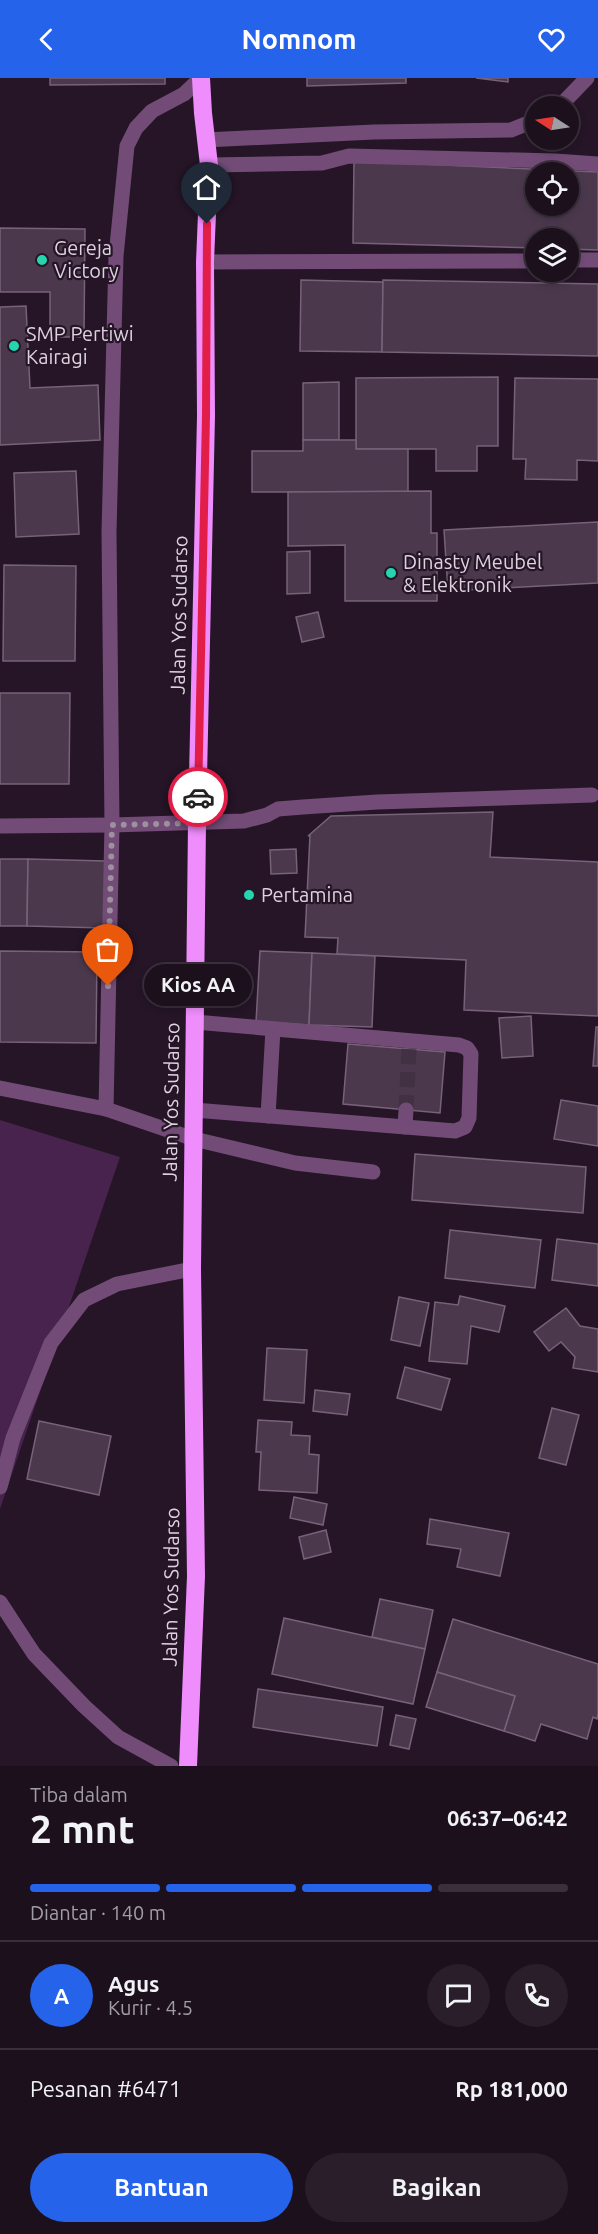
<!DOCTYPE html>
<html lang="id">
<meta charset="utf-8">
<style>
:root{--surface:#1c101d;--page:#291e2a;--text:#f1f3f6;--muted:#a09da4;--line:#3a303b;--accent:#2563eb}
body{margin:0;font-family:Ubuntu,sans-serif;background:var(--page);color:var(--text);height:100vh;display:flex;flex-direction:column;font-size:22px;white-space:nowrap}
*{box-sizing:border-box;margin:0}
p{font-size:20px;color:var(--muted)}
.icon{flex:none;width:33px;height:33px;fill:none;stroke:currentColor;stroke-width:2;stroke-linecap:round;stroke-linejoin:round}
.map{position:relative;height:1688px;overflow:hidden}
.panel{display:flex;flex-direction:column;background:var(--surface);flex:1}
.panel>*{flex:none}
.needle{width:39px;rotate:282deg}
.buttons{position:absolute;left:525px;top:18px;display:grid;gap:12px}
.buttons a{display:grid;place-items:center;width:54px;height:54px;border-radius:50%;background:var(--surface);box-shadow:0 3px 9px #0003,0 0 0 2px var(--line);font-size:30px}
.pin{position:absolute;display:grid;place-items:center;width:51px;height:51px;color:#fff;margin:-62px -26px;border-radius:50% 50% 50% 0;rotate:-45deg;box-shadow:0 0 6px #0007}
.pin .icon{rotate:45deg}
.courier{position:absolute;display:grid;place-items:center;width:60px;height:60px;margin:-30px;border:4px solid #e11d48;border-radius:50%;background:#fff;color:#222;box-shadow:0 2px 8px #0007}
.bubble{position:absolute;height:42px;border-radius:21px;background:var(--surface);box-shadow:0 3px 9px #0003,0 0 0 2px var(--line);font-size:20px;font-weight:700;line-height:42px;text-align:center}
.overview em{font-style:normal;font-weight:700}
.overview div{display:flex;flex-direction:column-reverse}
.overview{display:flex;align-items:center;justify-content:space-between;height:102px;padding:0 30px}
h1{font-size:39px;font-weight:700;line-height:45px}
.bar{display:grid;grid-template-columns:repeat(4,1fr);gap:9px 6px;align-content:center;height:72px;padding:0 30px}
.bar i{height:8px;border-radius:4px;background:var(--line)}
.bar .selected{background:var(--accent)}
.bar p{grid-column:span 4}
.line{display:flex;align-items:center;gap:15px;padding:0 30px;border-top:2px solid var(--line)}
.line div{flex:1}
.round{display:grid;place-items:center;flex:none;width:63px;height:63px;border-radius:32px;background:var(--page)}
.cta{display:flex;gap:12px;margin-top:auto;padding:12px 30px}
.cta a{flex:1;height:69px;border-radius:36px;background:var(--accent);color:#fff;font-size:24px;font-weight:700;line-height:69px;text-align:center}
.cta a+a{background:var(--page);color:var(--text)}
header{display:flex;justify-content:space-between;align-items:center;height:78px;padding:0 30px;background:var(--accent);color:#fff;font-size:27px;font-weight:700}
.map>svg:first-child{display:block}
</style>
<header><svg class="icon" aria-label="back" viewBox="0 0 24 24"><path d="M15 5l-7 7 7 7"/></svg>Nomnom<svg class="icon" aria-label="heart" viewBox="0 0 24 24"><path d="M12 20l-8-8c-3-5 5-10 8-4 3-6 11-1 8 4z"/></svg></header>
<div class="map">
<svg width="598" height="1688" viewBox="0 0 598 1688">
<rect width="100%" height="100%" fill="#251527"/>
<polygon fill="#48234d" points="0,1042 120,1079 0,1431"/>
<g fill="#4b384d" stroke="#776279" stroke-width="1.5" fill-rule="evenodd">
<polygon points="50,0 165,0 165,6 50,7"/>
<polygon points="307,0 406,0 406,5 307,8"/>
<polygon points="476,0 508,0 508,4"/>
<path d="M 354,83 L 598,94 L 598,172 L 568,171 L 568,160 L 536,160 L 536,170 L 353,165 ZM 536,94 L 568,94 L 568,128 L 536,128 Z"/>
<polygon points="0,150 85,151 84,259 50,259 50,214 0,214"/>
<polygon points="301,202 383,204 382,274 300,273"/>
<polygon points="383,202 598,206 598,278 382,274"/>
<polygon points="26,228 30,310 98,307 100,362 0,367 0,229"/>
<polygon points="498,299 498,368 477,368 477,393 436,393 436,371 356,371 356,300"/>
<polygon points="515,300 598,301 598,383 577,382 577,402 525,401 526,381 513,381"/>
<polygon points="339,304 339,362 303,362 303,305"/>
<polygon points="303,362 356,362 356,371 408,371 408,414 252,414 252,373 303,373"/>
<polygon points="76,393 79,456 16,459 14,395"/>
<polygon points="431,413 431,455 437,455 437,523 345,523 345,467 288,468 288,414"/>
<polygon points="598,444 598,505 448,513 444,452"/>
<polygon points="310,473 310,515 287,516 287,474"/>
<polygon points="4,487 76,488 75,583 3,583"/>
<polygon points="318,534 324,559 302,564 296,539"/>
<polygon points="0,615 70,615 69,706 0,706"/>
<polygon points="493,734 490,779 598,784 598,938 464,932 466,882 337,876 338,860 305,859 310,757 308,758 331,738"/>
<polygon points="296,771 297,795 271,796 270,772"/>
<polygon points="0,781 28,781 27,848 0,848"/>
<polygon points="28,781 105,783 104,850 27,848"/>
<polygon points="0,873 97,874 96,965 0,964"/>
<polygon points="260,873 312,875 309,947 256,944"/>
<polygon points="312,875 375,878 372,949 309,947"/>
<polygon points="531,938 533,978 502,980 499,940"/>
<polygon points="596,949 598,949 598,988 593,988"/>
<polygon points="348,966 445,974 440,1035 343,1026"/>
<polygon points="561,1022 598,1028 598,1068 554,1061"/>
<polygon points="415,1076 586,1089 583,1135 412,1122"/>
<polygon points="450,1152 541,1162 535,1210 445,1200"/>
<polygon points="557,1161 598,1166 598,1208 552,1202"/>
<polygon points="460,1218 505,1228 499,1254 471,1248 467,1286 429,1283 435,1224 458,1227"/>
<polygon points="399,1219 429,1225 420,1268 391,1262"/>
<polygon points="566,1230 580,1248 598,1251 598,1294 573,1290 575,1279 561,1264 549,1273 534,1254"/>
<polygon points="267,1270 307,1272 304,1325 264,1322"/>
<polygon points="405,1289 450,1301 441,1332 397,1320"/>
<polygon points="315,1312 350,1316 347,1337 313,1333"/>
<polygon points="552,1330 579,1337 566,1387 539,1380"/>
<polygon points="258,1342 292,1344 291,1357 310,1358 309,1376 319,1377 317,1415 259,1412 261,1374 256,1374"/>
<polygon points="39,1343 111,1358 99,1417 27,1401"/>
<polygon points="294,1419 327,1426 323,1447 290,1440"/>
<polygon points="430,1441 509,1455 500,1498 457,1489 461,1471 427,1466"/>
<polygon points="326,1452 331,1474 304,1481 299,1459"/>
<polygon points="380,1521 433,1532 425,1571 372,1559"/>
<polygon points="284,1540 425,1571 413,1626 272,1596"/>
<polygon points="453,1541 598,1586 598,1636 597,1641 593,1639 587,1661 541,1646 535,1663 504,1653 515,1618 437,1594"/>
<polygon points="437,1594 515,1618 504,1653 426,1629"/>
<polygon points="258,1611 383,1629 377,1668 253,1649"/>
<polygon points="396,1637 416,1641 409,1671 390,1667"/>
</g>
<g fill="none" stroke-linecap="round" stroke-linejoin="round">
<polyline stroke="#413143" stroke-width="15" stroke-dasharray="15 8" stroke-linecap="butt" points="406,1032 409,971"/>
<g stroke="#724c77" stroke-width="15">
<polyline points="560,28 587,0"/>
<polyline points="205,62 374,54 511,52 536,42"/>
<polyline points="209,87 322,85 349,78 555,83 598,86"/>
<polyline points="568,182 598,182"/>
<polyline points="205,184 536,183"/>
<polyline points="0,748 112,747 244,743 267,737 278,731 303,729 377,724 592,717"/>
<polyline points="0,1010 106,1031 194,1061 295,1085 373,1094"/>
<polyline points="106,1031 112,747 109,454 116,178 127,68 136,50 152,33 184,16 201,0"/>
<polyline points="194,1032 455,1053 465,1049 469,1040 471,976 467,970 459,967 195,944"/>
<polyline points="268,1038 273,951"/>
<polyline points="405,1049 406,1032"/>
<polyline points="0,1409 13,1360 51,1265 84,1222 117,1206 192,1191"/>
<polyline points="0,1524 34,1576 84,1628 118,1659 171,1688"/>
</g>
<polyline stroke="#ee8dfb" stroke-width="18" points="188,1688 196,1498 192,1191 197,745 206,338 205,184 209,87 203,35 201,0"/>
</g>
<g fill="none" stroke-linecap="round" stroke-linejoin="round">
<polyline stroke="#9d909f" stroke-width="6" stroke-dasharray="0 10.8" points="108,908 112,747 197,745 198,719"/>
<polyline stroke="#e11d48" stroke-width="8" points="198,719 206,338 207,146"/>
</g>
<g fill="#24d5ae" stroke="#251527" stroke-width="2">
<circle cx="42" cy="182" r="6"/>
<circle cx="14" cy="268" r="6"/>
<circle cx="391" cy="495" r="6"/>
<circle cx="249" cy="817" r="6"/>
</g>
<g text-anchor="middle" stroke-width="4.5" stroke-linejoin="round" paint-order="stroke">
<g font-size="20" fill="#ded2df" stroke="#251527" text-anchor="start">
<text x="54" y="177">Gereja<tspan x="54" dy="23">Victory</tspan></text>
<text x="26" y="263">SMP Pertiwi<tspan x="26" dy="23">Kairagi</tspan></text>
<text x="403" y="491">Dinasty Meubel<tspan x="403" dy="23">&amp; Elektronik</tspan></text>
<text x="261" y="824">Pertamina</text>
</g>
<g font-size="20" fill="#ded2df" stroke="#251527">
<text transform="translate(179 537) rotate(-89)" y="7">Jalan Yos Sudarso</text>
<text transform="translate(171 1024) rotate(-89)" y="7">Jalan Yos Sudarso</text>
<text transform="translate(171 1509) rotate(-89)" y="7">Jalan Yos Sudarso</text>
</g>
</g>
</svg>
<div class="buttons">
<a><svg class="needle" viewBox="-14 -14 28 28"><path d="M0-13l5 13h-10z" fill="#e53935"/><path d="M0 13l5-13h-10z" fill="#a09da4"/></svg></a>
<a><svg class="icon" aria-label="locate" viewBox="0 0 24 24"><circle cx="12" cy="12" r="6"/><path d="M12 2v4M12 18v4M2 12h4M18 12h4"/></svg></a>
<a><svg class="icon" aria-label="layers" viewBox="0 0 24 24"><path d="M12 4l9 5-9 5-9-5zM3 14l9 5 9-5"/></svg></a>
</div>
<div class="pin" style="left:108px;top:908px;background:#ea580c"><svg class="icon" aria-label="bag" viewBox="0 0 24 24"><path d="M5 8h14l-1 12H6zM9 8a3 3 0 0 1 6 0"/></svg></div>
<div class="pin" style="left:207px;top:146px;background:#1f2937"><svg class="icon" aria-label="home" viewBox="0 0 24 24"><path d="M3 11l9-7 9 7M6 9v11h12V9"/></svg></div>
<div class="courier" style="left:198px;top:719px"><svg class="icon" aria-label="car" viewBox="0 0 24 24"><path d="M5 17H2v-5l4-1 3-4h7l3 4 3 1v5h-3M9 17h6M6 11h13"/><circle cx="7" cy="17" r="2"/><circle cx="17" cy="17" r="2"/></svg></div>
<div class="bubble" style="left:144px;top:886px;width:108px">Kios AA</div>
</div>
<section class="panel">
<div class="overview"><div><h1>2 mnt</h1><p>Tiba dalam</p></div><em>06:37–06:42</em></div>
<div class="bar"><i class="selected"></i><i class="selected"></i><i class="selected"></i><i></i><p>Diantar · 140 m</p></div>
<div class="line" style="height:108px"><b class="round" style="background:var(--accent);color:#fff">A</b><div><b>Agus</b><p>Kurir · 4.5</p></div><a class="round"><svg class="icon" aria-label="chat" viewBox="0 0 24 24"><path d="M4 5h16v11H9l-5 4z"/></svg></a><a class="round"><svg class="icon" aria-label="phone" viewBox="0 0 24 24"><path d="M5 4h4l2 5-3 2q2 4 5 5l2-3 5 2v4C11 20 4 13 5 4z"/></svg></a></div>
<div class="line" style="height:78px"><div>Pesanan #6471</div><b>Rp 181,000</b></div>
<div class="cta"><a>Bantuan</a><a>Bagikan</a></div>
</section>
